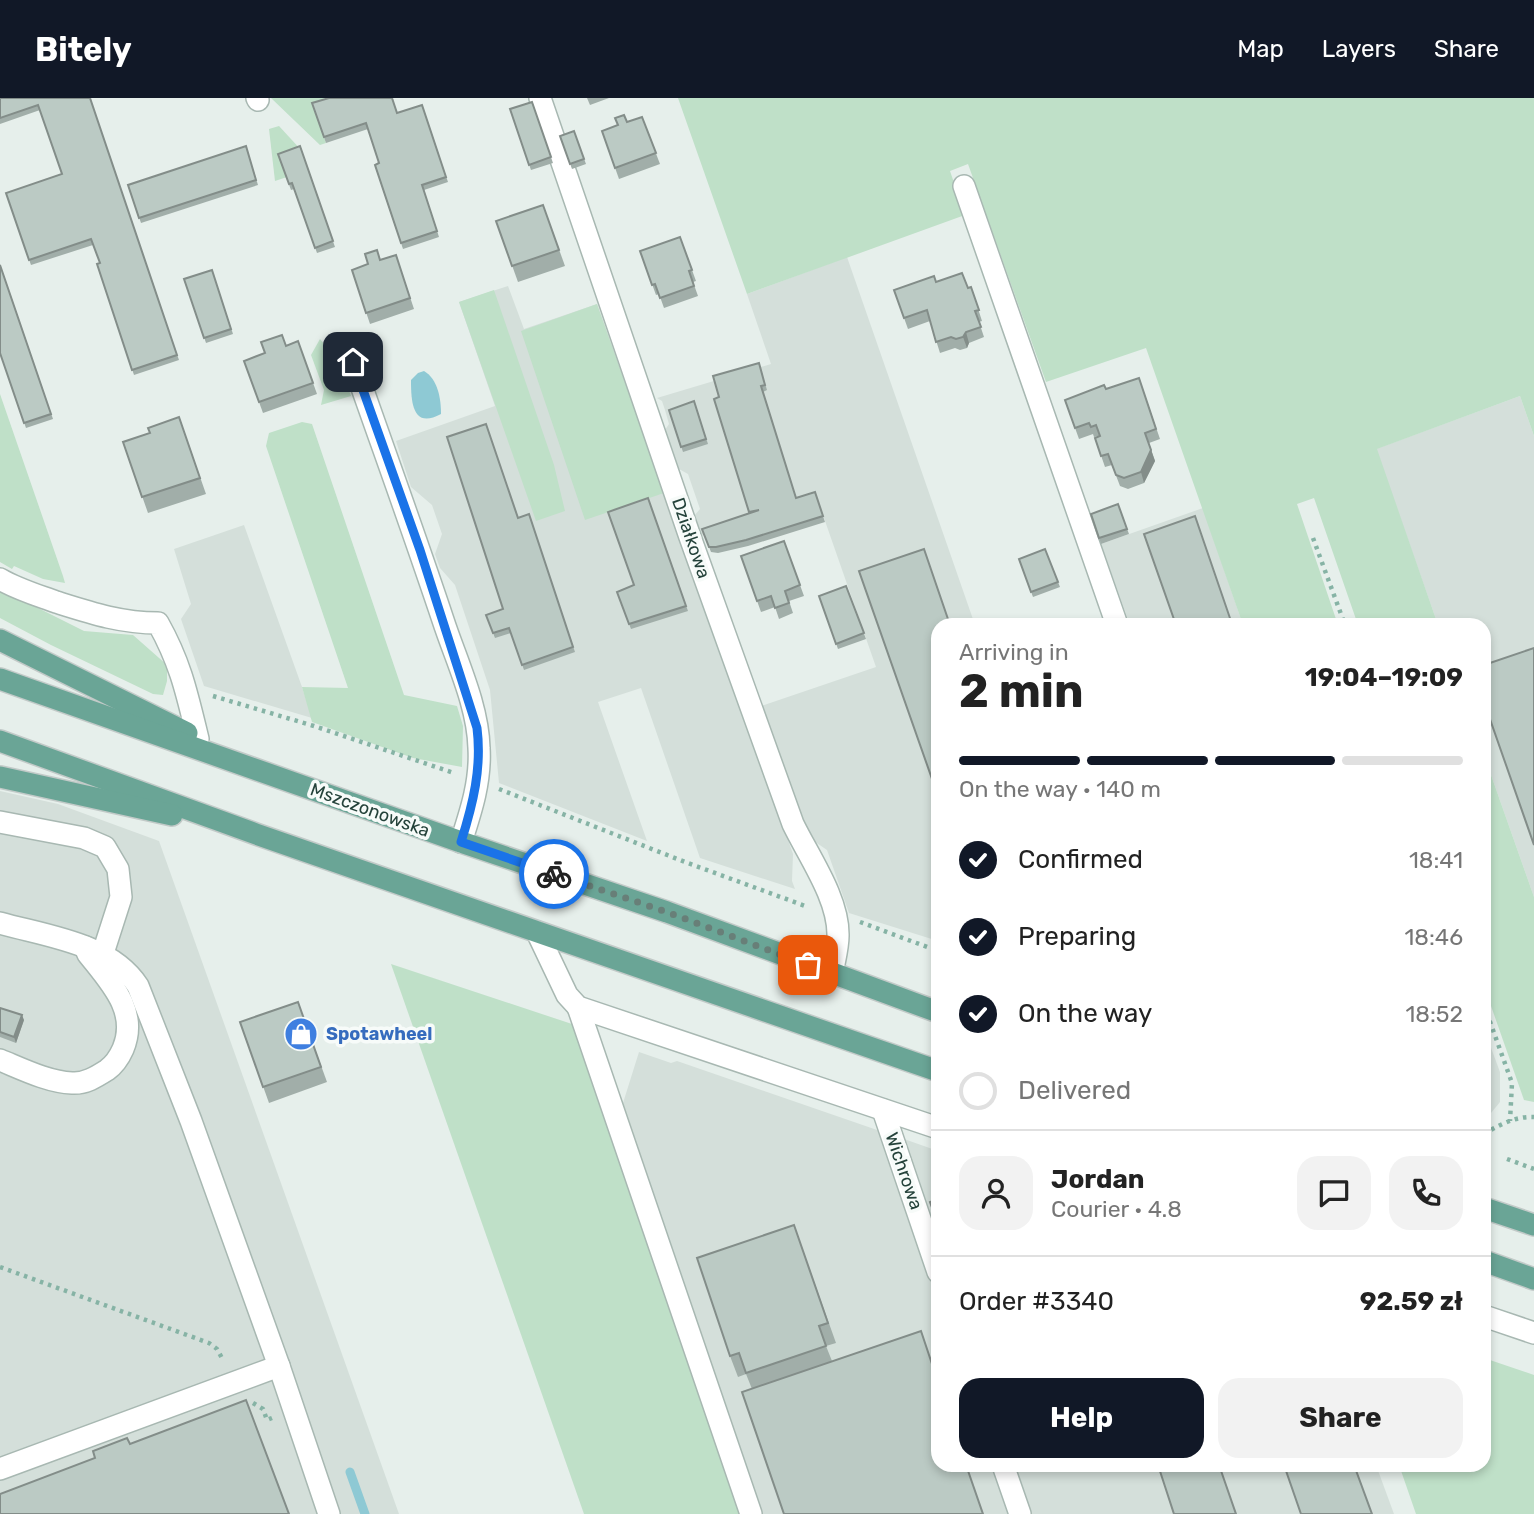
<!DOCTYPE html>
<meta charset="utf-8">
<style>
:root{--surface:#fff;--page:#f2f2f2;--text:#222;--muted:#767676;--line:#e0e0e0;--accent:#111827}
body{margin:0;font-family:Rubik,sans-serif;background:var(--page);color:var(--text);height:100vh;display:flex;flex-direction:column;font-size:26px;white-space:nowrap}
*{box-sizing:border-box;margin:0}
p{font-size:23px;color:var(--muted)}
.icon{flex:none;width:38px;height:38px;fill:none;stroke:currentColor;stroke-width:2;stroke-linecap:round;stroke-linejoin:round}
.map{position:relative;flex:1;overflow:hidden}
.panel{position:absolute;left:931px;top:520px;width:560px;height:854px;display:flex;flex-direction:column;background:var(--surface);border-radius:21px;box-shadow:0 4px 10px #0003}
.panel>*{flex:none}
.pin{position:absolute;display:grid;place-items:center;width:60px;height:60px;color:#fff;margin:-30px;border-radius:14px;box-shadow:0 4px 10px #0006}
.courier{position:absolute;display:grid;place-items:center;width:70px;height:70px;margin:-35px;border:5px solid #1a73e8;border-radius:50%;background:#fff;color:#222;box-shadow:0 2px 9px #0007}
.head em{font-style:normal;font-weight:700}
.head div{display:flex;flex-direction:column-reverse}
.head{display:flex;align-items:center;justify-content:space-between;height:119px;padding:0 28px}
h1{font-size:46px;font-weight:700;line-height:52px}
.bar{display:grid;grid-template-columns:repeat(4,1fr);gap:10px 7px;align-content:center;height:84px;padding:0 28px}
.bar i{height:9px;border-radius:5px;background:var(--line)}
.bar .active{background:var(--accent)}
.bar p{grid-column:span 4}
.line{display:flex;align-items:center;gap:18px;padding:0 28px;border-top:2px solid var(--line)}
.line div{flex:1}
.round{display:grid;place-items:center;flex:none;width:74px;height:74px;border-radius:21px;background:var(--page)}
ol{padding:0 28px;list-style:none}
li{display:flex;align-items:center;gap:21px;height:77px}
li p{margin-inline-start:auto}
li .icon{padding:7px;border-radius:50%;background:var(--accent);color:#fff;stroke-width:4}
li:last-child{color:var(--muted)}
li i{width:38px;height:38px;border:4px solid var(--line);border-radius:50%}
.action{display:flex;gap:14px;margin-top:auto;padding:14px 28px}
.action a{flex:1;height:80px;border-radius:21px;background:var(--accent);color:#fff;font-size:28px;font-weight:700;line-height:80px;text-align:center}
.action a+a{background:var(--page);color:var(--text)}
header{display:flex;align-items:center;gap:42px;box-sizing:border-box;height:98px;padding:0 35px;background:var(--accent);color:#fff}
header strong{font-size:33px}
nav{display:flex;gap:38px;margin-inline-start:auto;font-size:24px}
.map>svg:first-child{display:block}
</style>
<header>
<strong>Bitely</strong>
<nav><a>Map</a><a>Layers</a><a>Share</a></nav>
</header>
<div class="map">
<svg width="1534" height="1416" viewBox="0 0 1534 1416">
<rect width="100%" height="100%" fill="#e6efeb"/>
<g fill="#d4dfda">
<polygon points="847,159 975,527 938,527 938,843 849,815 827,752 808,739 761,608 876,569 817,400 701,438 694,418 700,411 688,376 679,371 665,332 669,326 665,312 662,303 657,300 771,266 747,196"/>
<polygon points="508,188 524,231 597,206 793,756 792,783 795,791 700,760 641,590 598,604 647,743 499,685 490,592 455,487 440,470 435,456 442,436 432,407 411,389 396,343 495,308 459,204"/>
<polygon points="1520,298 1534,338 1534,799 1484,657 1484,527 1438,527 1376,351"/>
<polygon points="1203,410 1243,527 1130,527 1101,446"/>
<polygon points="244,427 302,589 312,620 204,588 181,521 191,506 174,451"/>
<polygon points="0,693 58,706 159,743 399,1416 0,1416"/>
<polygon points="1484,931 1500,974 1500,1004 1491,1015 1484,1016"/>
<polygon points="639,954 671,965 677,963 880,1033 938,1203 938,1367 994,1367 1011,1416 761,1416 623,1005"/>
<polygon points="904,1041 938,1053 938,1143 936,1136"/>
<polygon points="1014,1367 1376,1367 1394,1416 1031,1416"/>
</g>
<g fill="#bfe0c8">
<polygon points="271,0 347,0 315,11 326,45 320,47"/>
<polygon points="678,0 1534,0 1534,338 1520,298 1377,351 1438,527 1358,527 1314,400 1297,406 1338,527 1243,527 1146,250 1046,284 968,66 950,73 965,117 747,196"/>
<polygon points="279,28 302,53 287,79 275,83 269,31"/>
<polygon points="494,192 554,367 565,413 536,423 459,204"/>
<polygon points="597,206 664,395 585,422 521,233"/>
<polygon points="320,241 339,264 351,298 321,307 324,292 311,257"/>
<polygon points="0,296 63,478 65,485 43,481 14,468 12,471 0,464"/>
<polygon points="302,324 312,326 404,597 457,608 463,628 462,669 413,660 312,624 302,589 348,590 266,348 269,335"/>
<polygon points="0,491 84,533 133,537 167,567 167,583 163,597 153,596 51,547 0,520"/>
<polygon points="1484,657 1534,799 1534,1004 1524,1002 1484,888"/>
<polygon points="391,866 575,927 743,1416 584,1416"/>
<polygon points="1484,1260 1534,1277 1534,1416 1416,1416 1399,1367 1484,1367"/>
</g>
<path fill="#8ec9d4" d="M 424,273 C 438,281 441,301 441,316 C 412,332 411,303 411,282 L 418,275 Z"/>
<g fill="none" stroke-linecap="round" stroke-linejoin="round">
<polyline stroke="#8ec9d4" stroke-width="9" points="350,1374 365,1416"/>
<defs>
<g id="minor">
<polyline points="257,0 258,2"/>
<path d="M 540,0 L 690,439 L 793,726 C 809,759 839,801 838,838 C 838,850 834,864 832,876"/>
<polyline points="964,88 1117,527"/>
<path d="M 353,264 C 383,350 414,435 443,522 C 456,562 478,607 479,650 C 481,683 471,713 461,744"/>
<path d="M 0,481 C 17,491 37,497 56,504 C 91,515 121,525 158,525 C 181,566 187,596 198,641"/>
<polyline points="0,724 84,740 105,749 118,771 121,799 103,855"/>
<path d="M 0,825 C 46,838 110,845 138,888 L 191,1023 L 279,1268 L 329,1416"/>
<polyline points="537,834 567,897 578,909 938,1030"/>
<polyline points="578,909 751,1416"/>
<path d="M 0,962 C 22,971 48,984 72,985 C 85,986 96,979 107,972 C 114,967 119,960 123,951 C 139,913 110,884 88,856 L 85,849"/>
<polyline points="883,1012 938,1174"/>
<polyline points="1484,1218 1534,1235"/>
<polyline points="1003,1367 1020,1416"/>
<polyline points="0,1371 279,1268"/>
</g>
<g id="major">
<polyline points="0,542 187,635"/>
<polyline points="0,581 461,744 667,814 938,914"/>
<polyline points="0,643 256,736 938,973"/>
<polyline points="0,679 172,717"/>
<polyline points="1484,1110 1534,1127"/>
<polyline points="1484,1163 1534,1181"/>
</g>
</defs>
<use href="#minor" stroke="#a8b8b2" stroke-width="24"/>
<use href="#major" stroke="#c2cac8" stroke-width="24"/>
<g stroke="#86b3a5" stroke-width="4.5" stroke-dasharray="3.5 5" stroke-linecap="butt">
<polyline points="1313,440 1345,527"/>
<polyline points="213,598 314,628 454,675"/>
<polyline points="499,691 685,764 808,809"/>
<polyline points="860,824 938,853"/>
<polyline points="1484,907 1512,985 1510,1023"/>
<path d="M 1484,1036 C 1499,1027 1516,1018 1534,1019"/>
<polyline points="1507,1061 1534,1071"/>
<polyline points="0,1169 209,1245 217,1251 223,1262"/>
<polyline points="253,1305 263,1311 267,1322 272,1320"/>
</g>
<use href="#minor" stroke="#fff" stroke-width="21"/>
<use href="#major" stroke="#6aa596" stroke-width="21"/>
</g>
<g fill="#a1aea9">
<polygon points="0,0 90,0 179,262 134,277 97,166 100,165 93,147 31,167 6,95 62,76 40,12 0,26"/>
<polygon points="587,0 609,0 590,7"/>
<polygon points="532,4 553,65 531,72 510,11"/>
<polygon points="312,5 397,15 422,7 448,84 424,92 439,139 403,151 375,67 379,65 368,31 326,45"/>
<polygon points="642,19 660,66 619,81 602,33"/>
<polygon points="574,33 586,66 572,71 560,38"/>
<polygon points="246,48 258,87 141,125 128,87"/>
<polygon points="300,48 335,149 317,155 294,91 291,92 278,56"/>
<polygon points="543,107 565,168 518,184 496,123"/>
<polygon points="680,139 696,183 693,184 698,198 664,210 659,196 656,197 640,153"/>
<polygon points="396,157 414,211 370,226 352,172"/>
<polygon points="0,166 53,321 26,330 0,255"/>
<polygon points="212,172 233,236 206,245 184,181"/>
<polygon points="936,184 968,190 971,189 982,223 979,224 984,239 969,245 967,250 960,252 955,250 940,255 930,223 908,231 894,192"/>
<polygon points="298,243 317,296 263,315 244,263"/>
<polygon points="759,265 767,292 763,294 796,400 815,394 825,424 748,448 718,455 711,454 702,431 750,416 714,301 719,299"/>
<polygon points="1139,280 1160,341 1149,345 1155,363 1144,385 1128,391 1120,388 1112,367 1105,369 1095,340 1100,338 1094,339 1093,336 1079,341 1065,302 1106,291"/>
<polygon points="694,303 708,346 683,354 669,312"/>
<polygon points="179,319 206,396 148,415 123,344 150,335"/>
<polygon points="648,400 688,513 631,531 617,494 634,487"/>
<polygon points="1118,406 1129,436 1101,446 1091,416"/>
<polygon points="529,416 575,554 524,572 511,535 495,540 486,517 503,511 518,420"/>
<polygon points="784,443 804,498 789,503 793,515 779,521 775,509 761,514 741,458"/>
<polygon points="1045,451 1060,489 1033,499 1019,461"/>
<polygon points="846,488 866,541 838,551 819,498"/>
<polygon points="298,904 327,984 269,1005 240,924"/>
<polygon points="0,910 24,922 16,945 0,939"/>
<polygon points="794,1127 836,1245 826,1248 832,1263 752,1291 746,1276 738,1279 730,1258"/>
</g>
<g fill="#838d89">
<polygon points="966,234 969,245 967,250 963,239"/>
<polygon points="1145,335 1155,363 1144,385 1141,374"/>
<polygon points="22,917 24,922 16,945 14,939"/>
</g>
<g fill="#bbcac4" stroke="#838d89" stroke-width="2">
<polygon points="0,0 90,0 177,257 132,272 97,166 100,165 91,141 29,162 6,95 62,76 38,7 0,20"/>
<polygon points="329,0 392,0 397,15 422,7 446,79 422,87 437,133 401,145 375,67 379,65 366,25 324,39 312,5"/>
<polygon points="532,4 551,59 529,67 510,11"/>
<polygon points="624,17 627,24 642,19 656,55 615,70 602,33 618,27 615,20"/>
<polygon points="574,33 584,61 570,66 560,38"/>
<polygon points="246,48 256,82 139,120 128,87"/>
<polygon points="300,48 333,143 315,150 292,85 289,86 278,56"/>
<polygon points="543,107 559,152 512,168 496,123"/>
<polygon points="680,139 692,172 689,173 694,188 660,200 655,186 652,187 640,153"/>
<polygon points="377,152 380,162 396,157 410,200 366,215 352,172 368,166 365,156"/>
<polygon points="0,167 51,316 24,325 0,255"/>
<polygon points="212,172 231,231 204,240 184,181"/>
<polygon points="962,175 968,190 971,189 979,212 975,213 981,229 966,234 963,239 956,241 951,239 936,244 927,212 904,220 894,192 934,178 936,184"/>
<polygon points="282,237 286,248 298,243 313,285 259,304 244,263 265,255 261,244"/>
<polygon points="759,265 765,287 761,288 796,400 815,394 823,418 746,442 716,449 709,449 702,431 759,412 749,414 714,301 719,299 713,278"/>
<polygon points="1139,280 1156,331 1145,335 1151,352 1141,374 1124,380 1116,377 1108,356 1101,358 1095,340 1100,338 1096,327 1091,329 1089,325 1075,330 1065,302 1104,287 1106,291"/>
<polygon points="694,303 706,341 681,349 669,312"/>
<polygon points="179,319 200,380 142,399 123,344 150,335 148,330"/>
<polygon points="486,326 518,420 529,416 573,549 522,567 509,530 493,535 486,517 503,511 447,339"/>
<polygon points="648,400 686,508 629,526 617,494 634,487 608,414"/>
<polygon points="1118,406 1127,431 1099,440 1091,416"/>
<polygon points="1195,418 1232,526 1229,527 1176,527 1144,436"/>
<polygon points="784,443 800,487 785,493 789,505 775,510 771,498 757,503 741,458"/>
<polygon points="924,451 950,527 938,527 938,698 859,473"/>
<polygon points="1045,451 1058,484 1031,494 1019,461"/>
<polygon points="846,488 864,535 836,546 819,498"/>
<polygon points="1534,550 1534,747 1484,604 1484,567"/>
<polygon points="298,904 321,969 263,989 240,924"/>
<polygon points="0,910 22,917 14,939 0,934"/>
<polygon points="938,1101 938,1126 930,1104"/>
<polygon points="794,1127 828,1225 819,1228 826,1248 746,1275 739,1255 730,1258 697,1160"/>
<polygon points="938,1130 938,1143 934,1131"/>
<polygon points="921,1233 938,1284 938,1367 966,1367 983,1416 784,1416 742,1294"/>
<polygon points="246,1302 289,1416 0,1416 0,1396 95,1360 93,1353 127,1340 130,1346"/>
<polygon points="1158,1367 1219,1367 1236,1416 1174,1416"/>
<polygon points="1284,1367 1354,1367 1372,1416 1301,1416"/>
</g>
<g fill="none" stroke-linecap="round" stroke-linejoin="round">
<polyline stroke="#687f78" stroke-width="7" stroke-dasharray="0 12.6" points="554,776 667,814 808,867"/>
<path stroke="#1a73e8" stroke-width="9" d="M 353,264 L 420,452 L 477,630 C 482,670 473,706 461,744 L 554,776"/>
</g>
<defs>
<symbol id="shop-disc" viewBox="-11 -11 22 22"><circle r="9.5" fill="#3f7fe0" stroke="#f7fbf9"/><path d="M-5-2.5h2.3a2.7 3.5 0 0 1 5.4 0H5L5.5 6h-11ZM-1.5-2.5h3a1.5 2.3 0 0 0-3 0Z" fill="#fff"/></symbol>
</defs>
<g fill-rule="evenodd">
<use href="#shop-disc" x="282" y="917" width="38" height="38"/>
</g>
<g text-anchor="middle" stroke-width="7" stroke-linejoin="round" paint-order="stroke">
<g font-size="18" fill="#24423a" stroke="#f7fbf9">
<text transform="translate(691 440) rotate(71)" y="6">Działkowa</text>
<text transform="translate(370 712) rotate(20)" y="6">Mszczonowska</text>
<text transform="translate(904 1073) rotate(71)" y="6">Wichrowa</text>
</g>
<g font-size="18" font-weight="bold" fill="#366cbe" stroke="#f7fbf9" text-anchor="start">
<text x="326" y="942">Spotawheel</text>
</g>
</g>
</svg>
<div class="pin" style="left:808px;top:867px;background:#ea580c"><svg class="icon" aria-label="bag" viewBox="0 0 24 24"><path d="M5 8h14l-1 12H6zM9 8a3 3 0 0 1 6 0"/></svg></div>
<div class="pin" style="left:353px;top:264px;background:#1f2937"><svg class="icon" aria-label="home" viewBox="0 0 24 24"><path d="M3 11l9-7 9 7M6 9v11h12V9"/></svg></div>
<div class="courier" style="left:554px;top:776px"><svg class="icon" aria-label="bike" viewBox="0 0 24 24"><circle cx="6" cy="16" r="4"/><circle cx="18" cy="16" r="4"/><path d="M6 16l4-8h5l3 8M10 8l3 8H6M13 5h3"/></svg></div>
<section class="panel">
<div class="head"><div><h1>2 min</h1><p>Arriving in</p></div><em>19:04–19:09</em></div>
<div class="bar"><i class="active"></i><i class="active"></i><i class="active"></i><i></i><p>On the way · 140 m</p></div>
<ol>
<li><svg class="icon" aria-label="check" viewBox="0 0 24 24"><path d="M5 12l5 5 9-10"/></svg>Confirmed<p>18:41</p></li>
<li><svg class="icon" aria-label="check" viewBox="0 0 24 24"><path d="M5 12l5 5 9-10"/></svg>Preparing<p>18:46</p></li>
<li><svg class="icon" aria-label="check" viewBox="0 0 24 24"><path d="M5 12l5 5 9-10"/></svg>On the way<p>18:52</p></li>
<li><i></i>Delivered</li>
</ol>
<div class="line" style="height:126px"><a class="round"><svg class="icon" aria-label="person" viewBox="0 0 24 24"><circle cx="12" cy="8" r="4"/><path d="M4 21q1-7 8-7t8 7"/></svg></a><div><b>Jordan</b><p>Courier · 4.8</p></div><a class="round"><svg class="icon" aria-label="chat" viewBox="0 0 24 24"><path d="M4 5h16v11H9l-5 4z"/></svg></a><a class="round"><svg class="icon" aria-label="phone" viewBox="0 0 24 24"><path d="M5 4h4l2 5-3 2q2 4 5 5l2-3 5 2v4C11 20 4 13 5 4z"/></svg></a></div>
<div class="line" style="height:91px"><div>Order #3340</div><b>92.59 zł</b></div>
<div class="action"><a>Help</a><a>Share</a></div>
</section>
</div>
